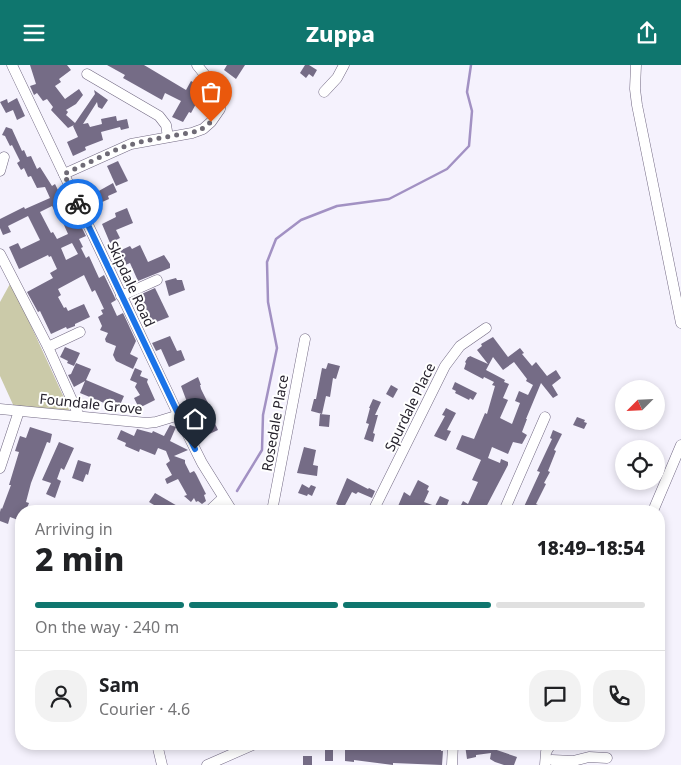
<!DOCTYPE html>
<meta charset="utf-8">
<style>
:root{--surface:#fff;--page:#f2f2f2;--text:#202124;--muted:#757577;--line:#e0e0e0;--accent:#0f766e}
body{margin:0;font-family:"Noto Sans",sans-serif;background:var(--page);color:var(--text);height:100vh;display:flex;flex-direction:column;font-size:19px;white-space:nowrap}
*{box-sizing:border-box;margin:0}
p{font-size:16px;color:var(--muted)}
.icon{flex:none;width:28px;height:28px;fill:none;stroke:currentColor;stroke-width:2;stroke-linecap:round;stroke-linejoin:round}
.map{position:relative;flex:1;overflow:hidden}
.panel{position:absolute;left:15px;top:440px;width:650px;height:245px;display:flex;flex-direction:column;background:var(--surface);border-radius:20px;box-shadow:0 2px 8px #0003}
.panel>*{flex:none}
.needle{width:32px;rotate:246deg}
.controls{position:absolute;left:615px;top:315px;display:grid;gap:10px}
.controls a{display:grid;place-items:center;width:50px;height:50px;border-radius:50%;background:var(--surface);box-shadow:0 2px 8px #0003;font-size:25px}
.pin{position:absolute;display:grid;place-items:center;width:42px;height:42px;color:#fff;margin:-51px -21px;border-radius:50% 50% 50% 0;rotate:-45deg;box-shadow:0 0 5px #0007}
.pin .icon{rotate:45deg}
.courier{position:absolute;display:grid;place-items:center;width:50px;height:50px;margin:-25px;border:4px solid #1a73e8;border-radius:50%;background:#fff;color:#222;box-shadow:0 1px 6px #0007}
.summary em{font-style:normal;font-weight:800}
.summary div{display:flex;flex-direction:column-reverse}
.summary{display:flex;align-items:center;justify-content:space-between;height:85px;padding:0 20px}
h1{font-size:32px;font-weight:800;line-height:38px}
.bar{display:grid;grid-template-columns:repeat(4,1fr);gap:8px 5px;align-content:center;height:60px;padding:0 20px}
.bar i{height:6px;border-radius:4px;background:var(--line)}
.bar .on{background:var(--accent)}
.bar p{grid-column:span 4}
.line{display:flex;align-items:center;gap:12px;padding:0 20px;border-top:1px solid var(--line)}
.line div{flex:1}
.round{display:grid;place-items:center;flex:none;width:52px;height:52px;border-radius:20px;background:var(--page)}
header{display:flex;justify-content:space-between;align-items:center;height:65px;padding:0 20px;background:var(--accent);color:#fff;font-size:22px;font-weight:800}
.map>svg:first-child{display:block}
</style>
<header><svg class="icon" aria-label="menu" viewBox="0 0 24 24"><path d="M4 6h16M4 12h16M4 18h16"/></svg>Zuppa<svg class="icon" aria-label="share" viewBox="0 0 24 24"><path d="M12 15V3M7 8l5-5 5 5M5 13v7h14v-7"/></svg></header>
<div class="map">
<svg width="681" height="700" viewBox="0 0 681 700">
<rect width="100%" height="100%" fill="#f5f2fd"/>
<polygon fill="#cbcaa9" points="11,217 71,348 64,347 62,344 61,350 15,344 0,311 0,237"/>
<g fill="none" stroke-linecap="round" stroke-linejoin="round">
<polyline stroke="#a291c3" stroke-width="2.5" points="237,426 262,385 263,350 277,283 268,237 267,197 276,174 301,155 337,141 389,134 447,104 469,81 472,46 467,27 471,0"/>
</g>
<g fill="#756c86" fill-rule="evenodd">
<polygon points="30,0 67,0 71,5 59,14 61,17 55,21 65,34 79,24 83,30 76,39 66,45 68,47 66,50 75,58 95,29 94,25 108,35 102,44 98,42 97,37 83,59 88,58 90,62 102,59 101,54 116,51 117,56 127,54 129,63 121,65 120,62 101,67 103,75 85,82 86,85 73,91 67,77 78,72 73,61 74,60 68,63 51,45 53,42 47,34 43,36 37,28 34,30 30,21 36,19"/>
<polygon points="107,0 144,0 186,25 191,16 202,22 200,27 202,28 191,48 189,47 183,57 172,52 181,36 165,28 162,35 123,13 125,10"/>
<polygon points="227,0 245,0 236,14 224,5"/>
<polygon points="305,0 309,0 317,5 313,12 309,9 306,13 300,8"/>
<polygon points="17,33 25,51 17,55 13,45 6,48 0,37 7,34 8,38"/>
<path d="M 6,62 L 12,64 L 22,86 L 24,85 L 27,92 L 31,91 L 37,104 L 40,102 L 52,121 L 55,119 L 62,133 L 67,131 L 70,139 L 65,141 L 73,162 L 80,159 L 86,171 L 79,174 L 83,182 L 81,183 L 86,193 L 89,191 L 99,213 L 104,210 L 116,235 L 111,238 L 117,251 L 123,248 L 136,276 L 130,289 L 138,293 L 133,304 L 116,296 L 113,290 L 116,281 L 106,277 L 105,274 L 108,268 L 100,265 L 102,261 L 98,252 L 103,249 L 101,245 L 104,244 L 95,225 L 92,227 L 84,210 L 58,224 L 61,230 L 58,232 L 64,243 L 66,242 L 68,246 L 84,239 L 90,252 L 75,259 L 75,261 L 67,264 L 66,262 L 51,269 L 40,246 L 38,247 L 27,227 L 53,213 L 50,208 L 57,204 L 51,191 L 49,192 L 48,190 L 19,204 L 9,182 L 18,178 L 21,184 L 40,175 L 28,151 L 8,161 L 11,167 L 3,170 L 0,163 L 0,154 L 24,142 L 25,144 L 50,133 L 45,122 L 37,123 L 31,111 L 28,112 L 24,103 L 21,105 L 17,98 L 20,96 L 12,80 L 10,81 L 5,71 L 2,70 ZM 52,141 L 58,152 L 60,151 L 68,169 L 57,174 L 53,167 L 51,168 L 40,147 ZM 72,178 L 78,189 L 66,195 L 61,183 Z"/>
<polygon points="118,96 128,116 116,121 107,101"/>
<polygon points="113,118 117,127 108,131 109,134 93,141 88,132"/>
<polygon points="127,143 133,158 116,165 120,173 110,178 102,159 116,152 115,148"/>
<polygon points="140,180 148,197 164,190 170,199 170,203 138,216 130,198 123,201 117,191 118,190 117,187 130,181 132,184"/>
<polygon points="176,213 177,215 182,215 185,225 169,231 165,216"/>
<polygon points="155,223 169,252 149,260 137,231"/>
<polygon points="170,271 177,286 181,285 185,295 169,302 161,284 156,286 152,278"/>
<path d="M 493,272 L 508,292 L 520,283 L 524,288 L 522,289 L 532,301 L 536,297 L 547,311 L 556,305 L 561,313 L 552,320 L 558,330 L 553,333 L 541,318 L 526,354 L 527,354 L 522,367 L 527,370 L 522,379 L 513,377 L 508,389 L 492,382 L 488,393 L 500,398 L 501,394 L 508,397 L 508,400 L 484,446 L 458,446 L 463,436 L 468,439 L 478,417 L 472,415 L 481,395 L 456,384 L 462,370 L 474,374 L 485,348 L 487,349 L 495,321 L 492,320 L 494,317 L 484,312 L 483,314 L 464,304 L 466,298 L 465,297 L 468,292 L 469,292 L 470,291 L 488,299 L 477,285 L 482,281 L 481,279 ZM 493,292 L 503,305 L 514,297 L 527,314 L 526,316 L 533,320 L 528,330 L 519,326 L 515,336 L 520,338 L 512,359 L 500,353 L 508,335 L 503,333 L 509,319 L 504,317 L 505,315 L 486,305 Z"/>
<polygon points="65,282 80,288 74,301 67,298 68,296 60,292"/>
<polygon points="76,298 91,304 86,315 124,331 120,340 111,336 109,340 80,328 85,316 74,322 68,310 71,309"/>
<polygon points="328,298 340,301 336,314 333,313 330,332 326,331 322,349 311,346 314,334 316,334 322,303 326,304"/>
<polygon points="135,303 142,306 140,311 148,314 147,317 155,335 139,343 134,333 140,330 135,322 137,318 130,315"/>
<polygon points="198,312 201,320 200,320 201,324 208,338 206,339 218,365 203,372 200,364 197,365 184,339 187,337 181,321"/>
<polygon points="455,317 477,328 473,335 470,333 469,335 455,328 456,326 452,324"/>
<polygon points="391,320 398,324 393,333 386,329"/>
<polygon points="373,334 381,337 375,350 378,350 373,368 375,369 373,377 364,374 369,359 366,358 370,343 369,343"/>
<polygon points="446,343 456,348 447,365 451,366 446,376 434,371 445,351 442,350"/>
<polygon points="320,349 330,350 329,362 319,361"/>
<polygon points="577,352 585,355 584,357 587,358 584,364 573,360"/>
<polygon points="170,360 176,362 170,376 188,385 174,391 185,395 185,398 190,408 194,406 196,409 206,429 204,430 206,436 202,439 198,436 196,437 194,433 191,437 184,431 187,430 178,414 167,419 165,414 172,410 166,399 170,396 166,386 158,383 155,390 140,384 139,387 125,381 126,378 117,374 121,365 134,371 137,364 152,368 153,366 164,371"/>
<polygon points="30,362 52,369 50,378 47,377 31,418 26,437 29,438 26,446 21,446 21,456 10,452 8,459 0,456 0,447 1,443 2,444 11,420 9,420 19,387 15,386 20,371 26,373"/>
<polygon points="553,365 562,369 554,385 556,386 548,406 550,407 544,418 546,419 536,439 538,440 535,446 522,446 540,407 537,406 552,374 550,373"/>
<polygon points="59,377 74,383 64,405 61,403 57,414 61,416 55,433 46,429 51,418 42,415"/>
<polygon points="304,382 316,385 313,400 318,401 317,411 297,408"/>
<polygon points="78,395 91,399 88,410 86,409 83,417 72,413"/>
<polygon points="347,413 368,424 369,423 375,426 372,433 358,427 356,429 352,427 342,446 335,446 338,440 336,439"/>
<polygon points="418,415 429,421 427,425 429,426 424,437 435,441 440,431 449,435 445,446 446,446 396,446 404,427 410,431"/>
<polygon points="302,419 309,423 311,420 316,422 312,431 308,429 307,431 298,428"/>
<polygon points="155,428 186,446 164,446 149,437"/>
<polygon points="345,679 360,679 378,681 379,679 441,679 441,686 443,686 442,700 393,698 393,700 354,695 354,697 345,696"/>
<polygon points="474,679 487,679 488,682 517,692 514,700 504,700 495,697 490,694 491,688 476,690 476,692 467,694 465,680"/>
<rect x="325" y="684" width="8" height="12"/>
<rect x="303" y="691" width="9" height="9"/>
</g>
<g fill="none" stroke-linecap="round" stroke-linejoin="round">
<defs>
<g id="minor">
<polyline points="12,0 188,370 202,398 232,446"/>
<polyline points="636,0 635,24 637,40 681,258"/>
<polyline points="87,9 159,51 166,60 168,72"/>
<polyline points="324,27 337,13 344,0"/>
<polyline points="0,106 4,92"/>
<polyline points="64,109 131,79 192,68 203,64 211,57 220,44 222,31 197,0"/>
<polyline points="0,189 48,282 79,351"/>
<polyline points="121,231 157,215"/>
<polyline points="48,282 80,267"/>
<polyline points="0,344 147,358 156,357 179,350"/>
<polyline points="0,403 19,346"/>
<polyline points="209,446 223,433"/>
<polyline points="272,446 305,274"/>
<polyline points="373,446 445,301 460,281 486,263"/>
<polyline points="504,446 545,352"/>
<polyline points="653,446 681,380"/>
<polyline points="157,679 162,700"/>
<polyline points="552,695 573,696 589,692 607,693"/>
<polyline points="207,700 255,679"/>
<polyline points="452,700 453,679"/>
<polyline points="545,700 546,687 551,679"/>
</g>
</defs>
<use href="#minor" stroke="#726983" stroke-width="11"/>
<use href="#minor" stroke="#fff" stroke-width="10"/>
</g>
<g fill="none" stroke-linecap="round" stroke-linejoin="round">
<polyline stroke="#6f6b76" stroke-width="5" stroke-dasharray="0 9" points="78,139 64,109 120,83 144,76 199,66 211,57"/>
<polyline stroke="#1a73e8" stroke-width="6" points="78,139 195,384"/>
</g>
<g text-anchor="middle" stroke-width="4" stroke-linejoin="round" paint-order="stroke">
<g font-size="14" fill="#27232e" stroke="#fff">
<text transform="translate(131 219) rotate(65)" y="5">Skipdale Road</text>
<text transform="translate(91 339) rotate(6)" y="5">Foundale Grove</text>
<text transform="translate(410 342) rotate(-64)" y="5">Spurdale Place</text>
<text transform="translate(275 358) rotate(-80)" y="5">Rosedale Place</text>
</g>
</g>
</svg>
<div class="controls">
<a><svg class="needle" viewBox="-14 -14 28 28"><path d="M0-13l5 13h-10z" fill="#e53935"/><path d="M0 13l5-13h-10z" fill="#757577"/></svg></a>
<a><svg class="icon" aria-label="locate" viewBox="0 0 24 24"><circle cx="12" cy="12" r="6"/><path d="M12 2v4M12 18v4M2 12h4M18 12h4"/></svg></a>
</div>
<div class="pin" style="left:211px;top:57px;background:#ea580c"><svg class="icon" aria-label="bag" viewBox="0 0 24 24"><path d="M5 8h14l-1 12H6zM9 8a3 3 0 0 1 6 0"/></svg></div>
<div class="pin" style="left:195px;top:384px;background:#1f2937"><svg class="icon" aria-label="home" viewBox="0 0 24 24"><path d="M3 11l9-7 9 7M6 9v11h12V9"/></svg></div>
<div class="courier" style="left:78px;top:139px"><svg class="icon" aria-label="bike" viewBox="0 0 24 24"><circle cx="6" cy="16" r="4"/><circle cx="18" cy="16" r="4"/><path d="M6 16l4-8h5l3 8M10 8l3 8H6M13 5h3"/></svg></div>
<section class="panel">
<div class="summary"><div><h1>2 min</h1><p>Arriving in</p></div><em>18:49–18:54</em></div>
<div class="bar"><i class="on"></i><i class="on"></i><i class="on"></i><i></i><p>On the way · 240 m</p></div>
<div class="line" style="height:90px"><a class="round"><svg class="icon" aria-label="person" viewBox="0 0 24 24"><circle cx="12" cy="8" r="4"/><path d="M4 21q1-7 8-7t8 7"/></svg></a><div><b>Sam</b><p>Courier · 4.6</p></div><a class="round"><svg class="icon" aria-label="chat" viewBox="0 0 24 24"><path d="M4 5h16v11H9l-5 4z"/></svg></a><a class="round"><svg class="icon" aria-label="phone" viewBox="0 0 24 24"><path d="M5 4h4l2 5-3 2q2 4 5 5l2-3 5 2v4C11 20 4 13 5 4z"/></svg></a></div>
</section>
</div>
